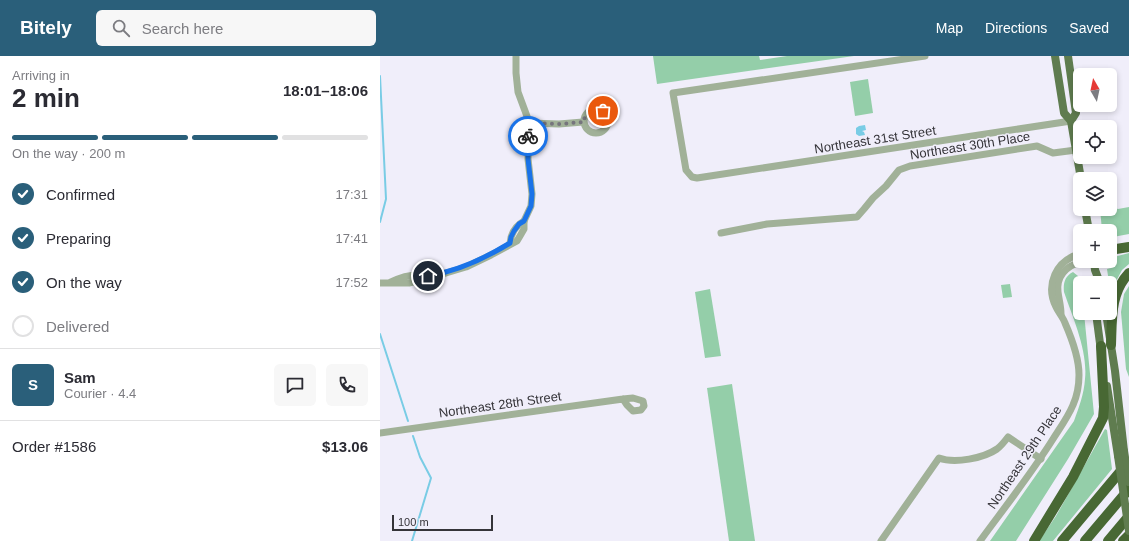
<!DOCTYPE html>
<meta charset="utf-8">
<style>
:root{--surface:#fff;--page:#f7f7f7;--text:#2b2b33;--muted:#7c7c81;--line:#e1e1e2;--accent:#2a5f7a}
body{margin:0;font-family:Arial,sans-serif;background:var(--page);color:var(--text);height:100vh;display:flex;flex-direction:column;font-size:15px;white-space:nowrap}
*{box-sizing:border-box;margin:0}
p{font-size:13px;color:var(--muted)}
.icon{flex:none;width:22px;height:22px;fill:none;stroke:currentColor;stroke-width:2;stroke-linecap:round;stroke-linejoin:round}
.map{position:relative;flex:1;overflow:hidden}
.panel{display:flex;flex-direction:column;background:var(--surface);width:380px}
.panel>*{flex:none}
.needle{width:26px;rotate:351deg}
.controls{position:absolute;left:693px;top:12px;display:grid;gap:8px}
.controls a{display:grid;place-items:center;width:44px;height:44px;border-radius:6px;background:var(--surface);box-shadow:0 2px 6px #0003;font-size:20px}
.scale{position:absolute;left:12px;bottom:10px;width:101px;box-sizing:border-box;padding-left:4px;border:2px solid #353439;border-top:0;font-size:11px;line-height:14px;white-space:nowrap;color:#353439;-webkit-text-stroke:3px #f0eefa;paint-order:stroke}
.pin{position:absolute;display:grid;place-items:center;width:34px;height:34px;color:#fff;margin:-17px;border:2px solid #fff;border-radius:50%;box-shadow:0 1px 4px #0007}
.courier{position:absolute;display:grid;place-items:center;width:40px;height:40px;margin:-20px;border:3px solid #1a73e8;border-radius:50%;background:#fff;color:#222;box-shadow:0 1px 5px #0007}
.summary em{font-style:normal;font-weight:800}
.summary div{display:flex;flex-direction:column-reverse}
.summary{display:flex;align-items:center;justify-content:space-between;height:68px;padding:0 12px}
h1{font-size:26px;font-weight:800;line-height:30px}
.bar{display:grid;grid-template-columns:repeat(4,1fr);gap:6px 4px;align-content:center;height:48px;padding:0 12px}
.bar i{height:5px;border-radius:3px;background:var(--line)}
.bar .on{background:var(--accent)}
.bar p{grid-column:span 4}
.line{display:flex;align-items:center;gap:10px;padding:0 12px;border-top:1px solid var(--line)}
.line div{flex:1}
.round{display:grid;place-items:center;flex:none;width:42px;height:42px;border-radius:6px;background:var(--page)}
ol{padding:0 12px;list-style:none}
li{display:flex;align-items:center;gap:12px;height:44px}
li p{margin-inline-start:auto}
li .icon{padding:4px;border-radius:50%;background:var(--accent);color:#fff;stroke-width:4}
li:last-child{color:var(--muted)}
li i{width:22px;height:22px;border:2px solid var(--line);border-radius:50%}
header{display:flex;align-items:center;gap:24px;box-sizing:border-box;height:56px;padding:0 20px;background:var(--accent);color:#fff}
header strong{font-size:19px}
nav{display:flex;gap:22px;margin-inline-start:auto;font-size:14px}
.search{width:280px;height:36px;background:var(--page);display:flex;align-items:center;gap:10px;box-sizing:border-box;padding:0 14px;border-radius:6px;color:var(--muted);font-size:15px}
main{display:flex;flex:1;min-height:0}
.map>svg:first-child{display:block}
</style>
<header>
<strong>Bitely</strong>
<div class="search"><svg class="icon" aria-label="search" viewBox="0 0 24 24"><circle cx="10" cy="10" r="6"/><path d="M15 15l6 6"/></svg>Search here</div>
<nav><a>Map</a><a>Directions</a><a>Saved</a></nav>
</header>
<main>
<section class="panel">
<div class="summary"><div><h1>2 min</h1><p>Arriving in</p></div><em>18:01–18:06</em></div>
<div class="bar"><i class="on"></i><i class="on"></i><i class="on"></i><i></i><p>On the way · 200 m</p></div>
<ol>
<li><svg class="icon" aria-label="check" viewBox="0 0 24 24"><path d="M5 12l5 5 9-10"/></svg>Confirmed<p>17:31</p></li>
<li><svg class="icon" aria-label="check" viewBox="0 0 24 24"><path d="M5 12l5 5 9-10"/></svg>Preparing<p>17:41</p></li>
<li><svg class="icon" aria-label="check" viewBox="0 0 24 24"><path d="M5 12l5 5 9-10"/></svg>On the way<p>17:52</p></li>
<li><i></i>Delivered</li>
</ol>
<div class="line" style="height:72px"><b class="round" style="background:var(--accent);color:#fff">S</b><div><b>Sam</b><p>Courier · 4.4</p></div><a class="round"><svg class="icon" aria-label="chat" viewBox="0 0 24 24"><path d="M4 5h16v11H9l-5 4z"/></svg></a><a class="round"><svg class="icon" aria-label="phone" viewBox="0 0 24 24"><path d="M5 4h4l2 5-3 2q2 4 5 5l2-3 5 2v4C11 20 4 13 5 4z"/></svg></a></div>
<div class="line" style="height:52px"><div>Order #1586</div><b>$13.06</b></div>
</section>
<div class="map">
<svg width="749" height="485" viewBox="0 0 749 485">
<rect width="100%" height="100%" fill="#f0eefa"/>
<g fill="#94cea9">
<polygon points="273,0 379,0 380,4 407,0 474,0 277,28"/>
<polygon points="488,23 493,57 475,60 470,26"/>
<polygon points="730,150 738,153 749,151 749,178 733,181 730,179 730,175 722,174 720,153 730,153"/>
<polygon points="749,197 749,208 742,214 732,233 730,233 727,213 731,212 730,202"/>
<path d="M 693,216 L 698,220 L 701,226 L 700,257 L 704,257 L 714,358 L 688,403 L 636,485 L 610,485 L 694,365 C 699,351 704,338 705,323 C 708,295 693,262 684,236 C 683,227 685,220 693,216 Z"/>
<polygon points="630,228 632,241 623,242 621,229"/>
<polygon points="749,230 749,321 746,313 741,256 744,238"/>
<polygon points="330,233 341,300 325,302 315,236"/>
<polygon points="352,328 375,485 349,485 327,332"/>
<polygon points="725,373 727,374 732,413 673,485 659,485 676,460"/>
</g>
<polygon fill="#79cce5" points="485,69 486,74 482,75 484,76 485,79 479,80 476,78 476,72 479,70"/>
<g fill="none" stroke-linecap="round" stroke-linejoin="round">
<g stroke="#79cce5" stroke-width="2">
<polyline points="0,20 6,143 0,166"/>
<polyline points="0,278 28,365"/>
<polyline points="32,485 51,422 40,401 33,380"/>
</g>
<g stroke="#a1b198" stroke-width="7">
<polyline points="545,0 293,37 306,114 312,121 317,122 691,65"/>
<circle cx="216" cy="65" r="12"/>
<polyline points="149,67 179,68 203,66"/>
<polyline points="341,177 387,168 477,161 484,153 493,142 506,130 519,114 530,110 657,90 673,97 696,94"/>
<path d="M 130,187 C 131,177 135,170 144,165"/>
<path d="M 11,226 C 23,220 34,217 47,220"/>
<polyline points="0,227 29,227 41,224 47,220 66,217 86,211 111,199 137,185 140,180 144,173 144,165 151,150 152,138 148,103 149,69 148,63 138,36 136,17 136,0"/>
<path d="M 681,258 C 681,250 679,244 678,236 C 676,219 687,210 702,205"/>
<polyline points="0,377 243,343 253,342 263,345 264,350 261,354 253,355 247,349 243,343"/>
<path d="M 501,485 L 559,402 C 575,408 604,402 617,393 C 621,390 625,385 628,381 L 661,403"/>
<path d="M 600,485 C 625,451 651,418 673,383 C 680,372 688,361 693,349 C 697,340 699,329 699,319 C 699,301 692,283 685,267 C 683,261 678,256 676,251 C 665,229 676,204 700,198"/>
</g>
<g stroke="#5f7c4f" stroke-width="8">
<polyline points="675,0 684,57 691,65 701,123"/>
<polyline points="688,0 696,57 691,65"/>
<polyline points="705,153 709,175"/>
<polyline points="714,205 715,214 720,227"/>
<polyline points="716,257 721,295"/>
<polyline points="726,257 735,315 744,395"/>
<polyline points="727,330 738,400"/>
</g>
<g stroke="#486834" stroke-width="10">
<polyline points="730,194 749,191"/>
<path d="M 731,289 C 732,263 730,237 749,217"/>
<polyline points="654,485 693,421 723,362 724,351 721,290"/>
<polyline points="682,485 745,410"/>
<polyline points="705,485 749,433"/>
<polyline points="728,485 749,460"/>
<polyline points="743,485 749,479"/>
</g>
<g stroke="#5f7c4f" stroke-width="8">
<polyline points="744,395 749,426"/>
<polyline points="738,400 749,475"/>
</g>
</g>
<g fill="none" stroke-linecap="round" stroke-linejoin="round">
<path stroke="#76757d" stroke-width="4" stroke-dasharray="0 7.2" d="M 148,80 L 149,67 L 179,68 L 204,66 C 204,55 213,50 223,55"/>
<path stroke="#1a73e8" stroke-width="5" d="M 48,220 C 78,215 104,203 130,187 L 131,181 L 134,175 L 139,168 L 144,165 L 151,150 L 152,138 L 148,103 L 148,80"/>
</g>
<g text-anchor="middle" stroke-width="3" stroke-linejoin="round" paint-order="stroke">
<g font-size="13" fill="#353439" stroke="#f0eefa">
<text transform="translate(495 83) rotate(-9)" y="5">Northeast 31st Street</text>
<text transform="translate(590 89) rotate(-9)" y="5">Northeast 30th Place</text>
<text transform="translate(120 348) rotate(-8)" y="5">Northeast 28th Street</text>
<text transform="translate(644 401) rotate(-56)" y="5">Northeast 29th Place</text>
</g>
</g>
</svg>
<div class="controls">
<a><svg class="needle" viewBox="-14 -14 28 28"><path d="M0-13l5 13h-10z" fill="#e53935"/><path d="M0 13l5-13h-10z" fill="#7c7c81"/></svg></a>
<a><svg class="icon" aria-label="locate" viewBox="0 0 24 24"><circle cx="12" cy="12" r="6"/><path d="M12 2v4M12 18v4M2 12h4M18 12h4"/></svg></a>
<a><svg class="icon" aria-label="layers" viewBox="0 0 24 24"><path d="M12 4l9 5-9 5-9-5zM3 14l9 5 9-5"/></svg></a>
<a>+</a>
<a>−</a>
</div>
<div class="scale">100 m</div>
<div class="pin" style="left:223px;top:55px;background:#ea580c"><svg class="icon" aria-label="bag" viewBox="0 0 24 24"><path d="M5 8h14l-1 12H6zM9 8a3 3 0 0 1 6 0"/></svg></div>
<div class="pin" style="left:48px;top:220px;background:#1f2937"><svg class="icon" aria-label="home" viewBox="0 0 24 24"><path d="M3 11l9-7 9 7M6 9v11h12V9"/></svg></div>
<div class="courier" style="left:148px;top:80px"><svg class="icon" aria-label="bike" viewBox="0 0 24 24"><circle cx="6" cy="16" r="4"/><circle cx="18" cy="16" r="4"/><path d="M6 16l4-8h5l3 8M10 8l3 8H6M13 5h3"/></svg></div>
</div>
</main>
